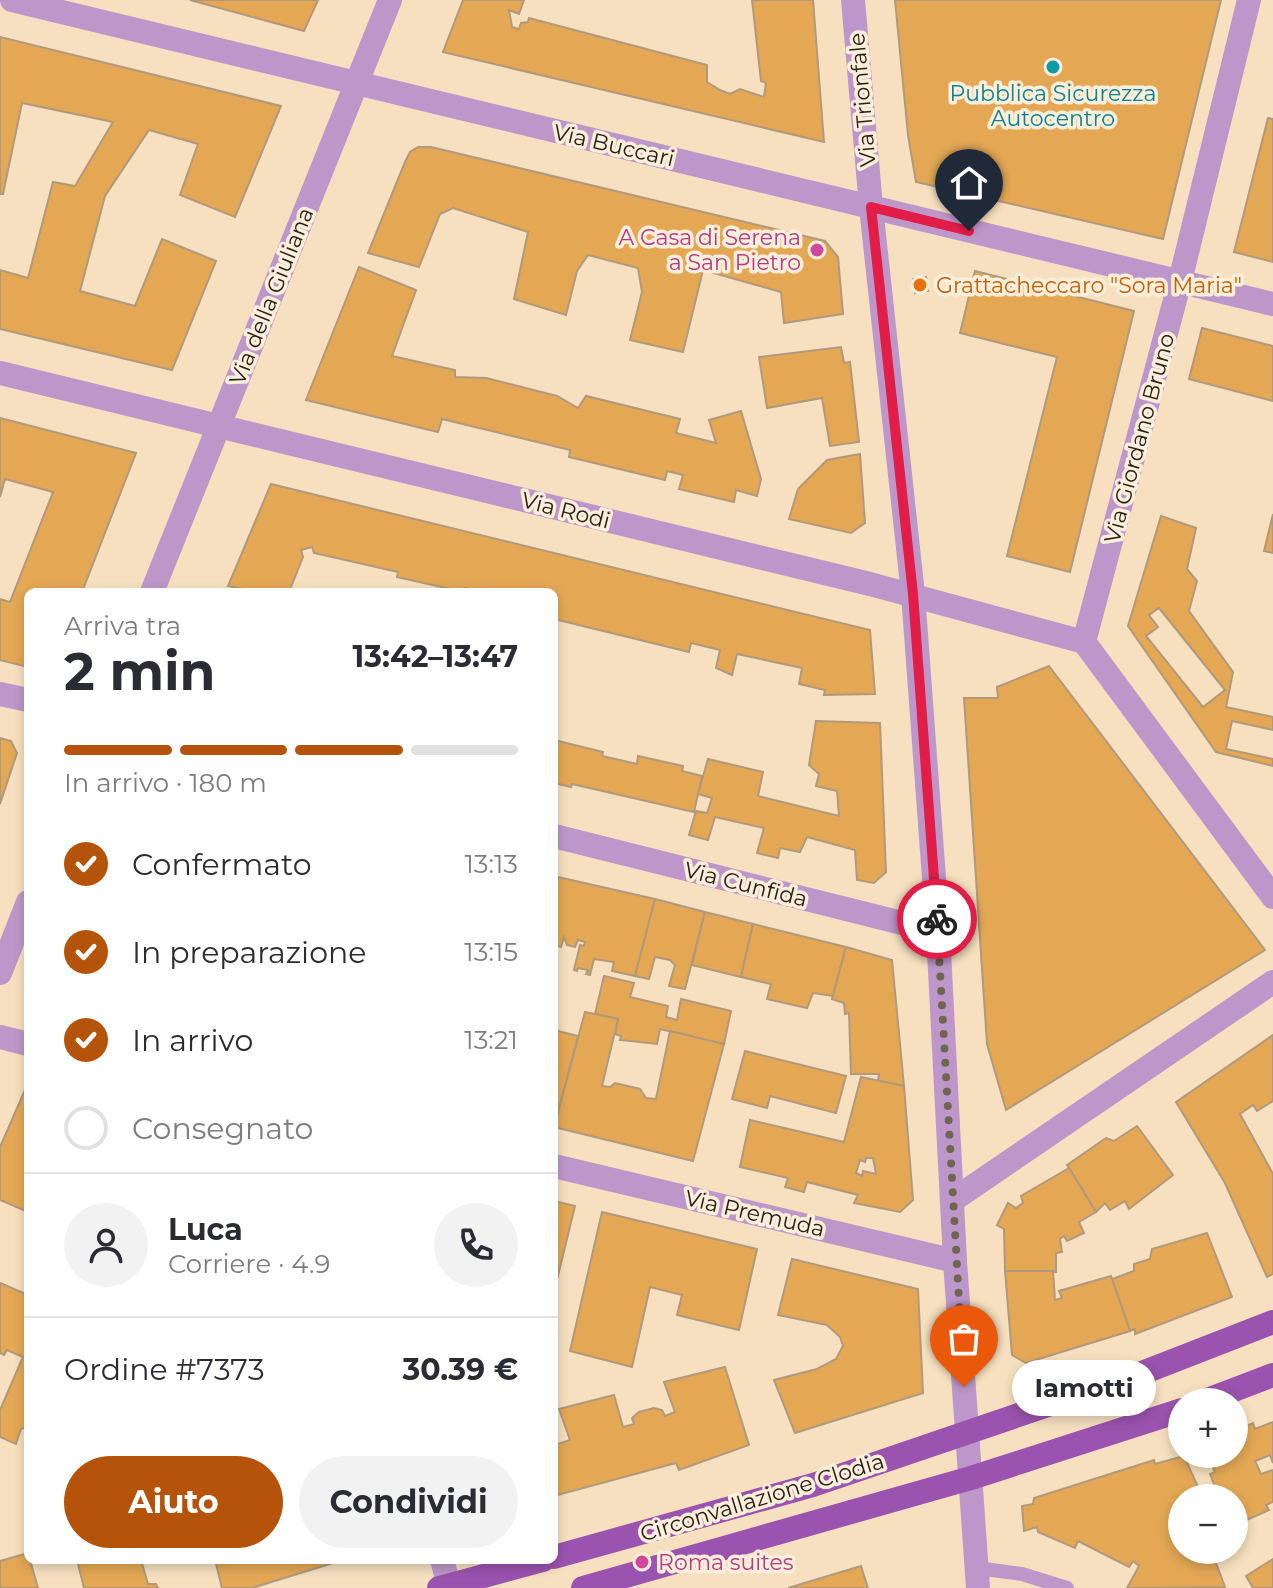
<!DOCTYPE html>
<html lang="it">
<meta charset="utf-8">
<style>
:root{--surface:#fff;--page:#f2f2f3;--text:#2b2b33;--muted:#7c7c81;--line:#e1e1e2;--accent:#b45309}
body{margin:0;font-family:Montserrat,sans-serif;background:var(--page);color:var(--text);height:100vh;display:flex;flex-direction:column;font-size:30px;white-space:nowrap}
*{box-sizing:border-box;margin:0}
p{font-size:26px;color:var(--muted)}
.icon{flex:none;width:44px;height:44px;fill:none;stroke:currentColor;stroke-width:2;stroke-linecap:round;stroke-linejoin:round}
.map{position:relative;flex:1;overflow:hidden}
.side{position:absolute;left:24px;top:588px;width:534px;height:976px;display:flex;flex-direction:column;background:var(--surface);border-radius:12px;box-shadow:0 4px 12px #0003}
.side>*{flex:none}
.tools{position:absolute;left:1168px;top:1388px;display:grid;gap:16px}
.tools a{display:grid;place-items:center;width:80px;height:80px;border-radius:50%;background:var(--surface);box-shadow:0 4px 12px #0003;font-size:40px}
.pin{position:absolute;display:grid;place-items:center;width:68px;height:68px;color:#fff;margin:-82px -34px;border-radius:50% 50% 50% 0;rotate:-45deg;box-shadow:0 0 8px #0007}
.pin .icon{rotate:45deg}
.courier{position:absolute;display:grid;place-items:center;width:80px;height:80px;margin:-40px;border:6px solid #e11d48;border-radius:50%;background:#fff;color:#222;box-shadow:0 2px 10px #0007}
.bubble{position:absolute;height:56px;border-radius:28px;background:var(--surface);box-shadow:0 4px 12px #0003;font-size:26px;font-weight:700;line-height:56px;text-align:center}
.headline em{font-style:normal;font-weight:700}
.headline div{display:flex;flex-direction:column-reverse}
.headline{display:flex;align-items:center;justify-content:space-between;height:136px;padding:0 40px}
h1{font-size:52px;font-weight:700;line-height:60px}
.bar{display:grid;grid-template-columns:repeat(4,1fr);gap:12px 8px;align-content:center;height:96px;padding:0 40px}
.bar i{height:10px;border-radius:6px;background:var(--line)}
.bar .active{background:var(--accent)}
.bar p{grid-column:span 4}
.line{display:flex;align-items:center;gap:20px;padding:0 40px;border-top:2px solid var(--line)}
.line div{flex:1}
.round{display:grid;place-items:center;flex:none;width:84px;height:84px;border-radius:42px;background:var(--page)}
ol{padding:0 40px;list-style:none}
li{display:flex;align-items:center;gap:24px;height:88px}
li p{margin-inline-start:auto}
li .icon{padding:8px;border-radius:50%;background:var(--accent);color:#fff;stroke-width:4}
li:last-child{color:var(--muted)}
li i{width:44px;height:44px;border:4px solid var(--line);border-radius:50%}
.primary-button{display:flex;gap:16px;margin-top:auto;padding:16px 40px}
.primary-button a{flex:1;height:92px;border-radius:48px;background:var(--accent);color:#fff;font-size:32px;font-weight:700;line-height:92px;text-align:center}
.primary-button a+a{background:var(--page);color:var(--text)}
.map>svg:first-child{display:block}
</style>
<div class="map">
<svg width="1273" height="1588" viewBox="0 0 1273 1588">
<rect width="100%" height="100%" fill="#f6e0bf"/>
<g fill="#e4a855" stroke="#b0997c" stroke-width="2" fill-rule="evenodd">
<polygon points="190,0 318,0 304,31"/>
<polygon points="463,0 524,0 519,14 509,10 512,27 519,29 521,23 528,22 529,18 707,65 707,82 720,90 730,94 740,89 764,97 766,83 761,81 752,0 813,0 824,142 443,52"/>
<polygon points="895,0 1221,0 1163,239 916,182 908,135"/>
<polygon points="0,37 281,106 235,217 180,195 198,144 149,130 105,196 80,291 135,306 162,239 216,261 172,370 0,329 0,270 28,278 53,182 75,186 113,122 22,103 3,194 0,194"/>
<polygon points="1268,118 1273,119 1273,262 1234,252"/>
<polygon points="418,147 431,147 825,241 838,257 843,314 784,323 781,292 703,270 683,352 630,340 642,292 638,268 588,255 577,271 566,315 514,299 528,232 453,208 440,214 419,267 368,253 405,162 410,152"/>
<polygon points="359,267 416,290 392,356 455,370 455,377 486,378 557,396 578,408 586,396 680,419 676,433 716,443 709,420 741,411 761,479 757,496 736,490 734,502 679,489 683,475 667,471 665,480 569,457 570,450 442,419 438,432 306,400"/>
<polygon points="975,271 1134,311 1070,572 1007,556 1057,357 960,333"/>
<polygon points="926,277 928,291 915,293 913,279"/>
<polygon points="1202,328 1273,346 1273,401 1189,379"/>
<polygon points="841,347 844,363 850,362 859,442 830,446 822,398 767,408 759,357"/>
<polygon points="0,418 136,453 82,592 28,592 28,667 0,660 0,599 10,602 53,492 5,479 0,497"/>
<polygon points="860,454 865,523 851,533 789,519 798,489 827,460"/>
<polygon points="271,484 870,630 875,694 824,695 825,690 799,684 802,668 737,654 732,675 716,668 720,650 691,643 689,652 554,619 554,592 481,592 465,588 464,592 397,577 398,572 314,553 312,547 301,550 303,557 289,592 257,592 228,586"/>
<polygon points="1273,514 1273,553 1264,551"/>
<path d="M 1161,516 L 1196,528 L 1187,569 L 1197,581 L 1189,611 L 1233,672 L 1226,707 L 1273,717 L 1273,730 L 1232,721 L 1226,749 L 1273,759 L 1273,766 L 1216,752 L 1128,626 ZM 1159,608 L 1225,690 L 1203,707 L 1146,636 L 1158,627 L 1149,615 Z"/>
<polygon points="1049,666 1265,950 1006,1110 987,1044 964,698 998,698 997,687"/>
<polygon points="816,721 880,723 886,872 874,883 857,880 855,850 807,837 800,852 780,848 778,858 757,853 764,828 715,817 708,840 689,835 696,811 707,813 712,798 698,794 708,759 763,772 758,796 839,816 837,791 816,786 819,774 809,765"/>
<polygon points="0,738 11,741 17,753 0,804"/>
<polygon points="554,740 603,752 602,756 637,764 638,756 683,766 682,771 702,776 694,812 572,784 571,787 554,783"/>
<polygon points="558,877 655,899 635,976 612,971 614,962 594,959 590,975 586,974 588,970 578,968 577,971 574,970 580,945 584,946 585,942 578,940 575,947 567,945 564,937 561,947 554,945 554,896"/>
<polygon points="655,899 705,912 685,989 669,986 675,965 670,960 655,957 649,979 635,976"/>
<polygon points="705,912 753,924 741,977 692,965"/>
<polygon points="753,924 846,947 833,996 813,993 807,1008 767,999 771,984 741,977"/>
<polygon points="846,947 892,960 904,1086 878,1081 879,1074 851,1074 849,1013 845,1014 844,1003 832,999"/>
<polygon points="604,976 634,983 630,997 668,1006 666,1017 677,1020 681,999 731,1011 724,1044 660,1029 657,1044 620,1040 621,1036 615,1034 618,1019 595,1014"/>
<polygon points="585,1012 618,1019 602,1086 610,1087 615,1083 640,1089 646,1098 656,1099 670,1031 724,1044 693,1161 554,1127"/>
<polygon points="554,1030 578,1036 554,1127"/>
<polygon points="1273,1035 1273,1101 1257,1111 1253,1105 1240,1114 1273,1174 1273,1274 1267,1277 1225,1183 1176,1102"/>
<polygon points="745,1051 846,1076 836,1113 770,1096 767,1108 732,1099"/>
<path d="M 861,1077 L 904,1086 L 913,1200 L 900,1212 L 854,1203 L 858,1195 L 807,1182 L 804,1192 L 785,1187 L 788,1178 L 740,1167 L 750,1120 L 844,1142 ZM 866,1158 L 873,1158 L 876,1174 L 863,1171 L 862,1176 L 856,1173 L 860,1160 L 865,1162 Z"/>
<polygon points="28,1083 28,1212 0,1200 0,1147"/>
<polygon points="1137,1126 1173,1175 1129,1209 1125,1201 1110,1210 1105,1203 1096,1212 1067,1165 1106,1138 1114,1141"/>
<polygon points="1069,1168 1096,1212 1079,1222 1084,1233 1067,1241 1064,1236 1060,1239 1062,1252 1056,1253 1056,1272 1005,1271 1004,1229 997,1225 1008,1203 1016,1208 1023,1203 1021,1196"/>
<polygon points="554,1201 575,1206 554,1292"/>
<polygon points="602,1212 757,1249 739,1330 677,1315 682,1295 650,1287 632,1367 570,1351"/>
<polygon points="1207,1233 1232,1297 1135,1334 1135,1329 1130,1331 1112,1279 1134,1271 1134,1264 1150,1259 1152,1249"/>
<polygon points="792,1259 918,1289 923,1393 795,1433 774,1380 817,1369 836,1359 843,1346 840,1337 827,1325 778,1315"/>
<polygon points="1005,1271 1053,1271 1055,1300 1062,1298 1059,1291 1111,1276 1130,1331 1026,1363 1012,1355"/>
<polygon points="0,1283 28,1295 28,1427 21,1429 16,1444 0,1437 0,1410 23,1357 7,1350 4,1355 0,1353"/>
<polygon points="725,1367 749,1445 679,1470 676,1463 554,1496 554,1441 558,1444 570,1440 559,1409 614,1395 623,1427 634,1424 632,1418 639,1412 654,1408 662,1410 665,1416 675,1412 664,1382"/>
<polygon points="1273,1422 1273,1463 1270,1455 1255,1461 1261,1474 1273,1470 1273,1502 1266,1505 1269,1510 1238,1524 1234,1515 1234,1498 1227,1498 1224,1491 1218,1494 1210,1474 1215,1472 1207,1454 1234,1454 1234,1431 1253,1423 1255,1429"/>
<polygon points="1184,1456 1203,1498 1182,1498 1182,1550 1211,1550 1225,1587 1127,1588 1139,1566 1133,1561 1129,1567 1078,1541 1075,1548 1038,1532 1037,1527 1024,1531 1022,1506 1033,1504 1034,1498 1154,1460 1155,1464"/>
<polygon points="28,1553 38,1588 0,1588 0,1561"/>
<polygon points="1273,1559 1273,1588 1253,1588 1246,1576"/>
<polygon points="77,1560 141,1560 148,1584 156,1584 158,1588 84,1588"/>
<polygon points="215,1560 343,1560 252,1588 222,1588"/>
<polygon points="861,1566 868,1588 788,1588"/>
</g>
<g fill="none" stroke-linecap="round" stroke-linejoin="round">
<polyline stroke="#bd97c9" stroke-width="14" points="977,1568 1022,1574 1067,1588"/>
<g stroke="#bd97c9" stroke-width="24">
<polyline points="12,0 871,207"/>
<polyline points="0,373 870,584 1084,642"/>
<polyline points="1084,642 1180,281 1249,0"/>
<polyline points="1084,642 1273,897"/>
<polyline points="0,694 28,700"/>
<polyline points="554,836 938,932"/>
<polyline points="0,1037 28,1044"/>
<polyline points="554,1166 955,1261"/>
<polyline points="953,1200 1273,982"/>
<polyline points="442,1560 449,1585"/>
</g>
<g stroke="#bd97c9" stroke-width="24">
<polyline points="853,0 871,207 913,594 938,932 955,1261 978,1588"/>
<polyline points="871,207 1273,304"/>
<polyline points="152,592 390,0"/>
<polyline points="0,973 28,902"/>
</g>
<g stroke="#9a53af" stroke-width="24">
<polyline points="1202,1402 1273,1375"/>
<polyline points="554,1557 813,1485 1142,1373 1273,1322"/>
<polyline points="439,1588 543,1560"/>
<polyline points="583,1588 971,1478 1182,1410"/>
</g>
</g>
<g fill="none" stroke-linecap="round" stroke-linejoin="round">
<polyline stroke="#716450" stroke-width="8" stroke-dasharray="0 14.4" points="937,919 964,1387"/>
<polyline stroke="#e11d48" stroke-width="10" points="937,919 913,594 871,207 969,231"/>
</g>
<circle fill="#0f9aa8" stroke="#fbeedb" stroke-width="3" cx="1053" cy="67" r="8"/>
<g fill="#d1479c" stroke="#fbeedb" stroke-width="3">
<circle cx="817" cy="250" r="8"/>
<circle cx="642" cy="1562" r="8"/>
</g>
<circle fill="#e8710a" stroke="#fbeedb" stroke-width="3" cx="920" cy="285" r="8"/>
<g text-anchor="middle" stroke-width="7" stroke-linejoin="round" paint-order="stroke">
<g font-size="22" fill="#0d838f" stroke="#fbeedb">
<text x="1053" y="101">Pubblica Sicurezza<tspan x="1053" dy="25">Autocentro</tspan></text>
</g>
<g font-size="22" fill="#292115" stroke="#fbeedb">
<text transform="translate(862 100) rotate(-95)" y="8">Via Trionfale</text>
<text transform="translate(614 145) rotate(13)" y="8">Via Buccari</text>
<text transform="translate(271 296) rotate(-68)" y="8">Via della Giuliana</text>
<text transform="translate(1139 438) rotate(-75)" y="8">Via Giordano Bruno</text>
<text transform="translate(566 510) rotate(14)" y="8">Via Rodi</text>
<text transform="translate(746 884) rotate(14)" y="8">Via Cunfida</text>
<text transform="translate(755 1213) rotate(13)" y="8">Via Premuda</text>
<text transform="translate(762 1497) rotate(-17)" y="8">Circonvallazione Clodia</text>
</g>
<g font-size="22" fill="#b23c85" stroke="#fbeedb" text-anchor="end">
<text x="801" y="245">A Casa di Serena<tspan x="801" dy="25">a San Pietro</tspan></text>
<text x="658" y="1570" text-anchor="start">Roma suites</text>
</g>
<g font-size="22" fill="#c56008" stroke="#fbeedb" text-anchor="start">
<text x="936" y="293">Grattacheccaro "Sora Maria"</text>
</g>
</g>
</svg>
<div class="tools">
<a>+</a>
<a>−</a>
</div>
<div class="pin" style="left:964px;top:1387px;background:#ea580c"><svg class="icon" aria-label="bag" viewBox="0 0 24 24"><path d="M5 8h14l-1 12H6zM9 8a3 3 0 0 1 6 0"/></svg></div>
<div class="pin" style="left:969px;top:231px;background:#1f2937"><svg class="icon" aria-label="home" viewBox="0 0 24 24"><path d="M3 11l9-7 9 7M6 9v11h12V9"/></svg></div>
<div class="courier" style="left:937px;top:919px"><svg class="icon" aria-label="bike" viewBox="0 0 24 24"><circle cx="6" cy="16" r="4"/><circle cx="18" cy="16" r="4"/><path d="M6 16l4-8h5l3 8M10 8l3 8H6M13 5h3"/></svg></div>
<div class="bubble" style="left:1012px;top:1360px;width:144px">Iamotti</div>
<section class="side">
<div class="headline"><div><h1>2 min</h1><p>Arriva tra</p></div><em>13:42–13:47</em></div>
<div class="bar"><i class="active"></i><i class="active"></i><i class="active"></i><i></i><p>In arrivo · 180 m</p></div>
<ol>
<li><svg class="icon" aria-label="check" viewBox="0 0 24 24"><path d="M5 12l5 5 9-10"/></svg>Confermato<p>13:13</p></li>
<li><svg class="icon" aria-label="check" viewBox="0 0 24 24"><path d="M5 12l5 5 9-10"/></svg>In preparazione<p>13:15</p></li>
<li><svg class="icon" aria-label="check" viewBox="0 0 24 24"><path d="M5 12l5 5 9-10"/></svg>In arrivo<p>13:21</p></li>
<li><i></i>Consegnato</li>
</ol>
<div class="line" style="height:144px"><a class="round"><svg class="icon" aria-label="person" viewBox="0 0 24 24"><circle cx="12" cy="8" r="4"/><path d="M4 21q1-7 8-7t8 7"/></svg></a><div><b>Luca</b><p>Corriere · 4.9</p></div><a class="round"><svg class="icon" aria-label="phone" viewBox="0 0 24 24"><path d="M5 4h4l2 5-3 2q2 4 5 5l2-3 5 2v4C11 20 4 13 5 4z"/></svg></a></div>
<div class="line" style="height:104px"><div>Ordine #7373</div><b>30.39 €</b></div>
<div class="primary-button"><a>Aiuto</a><a>Condividi</a></div>
</section>
</div>
